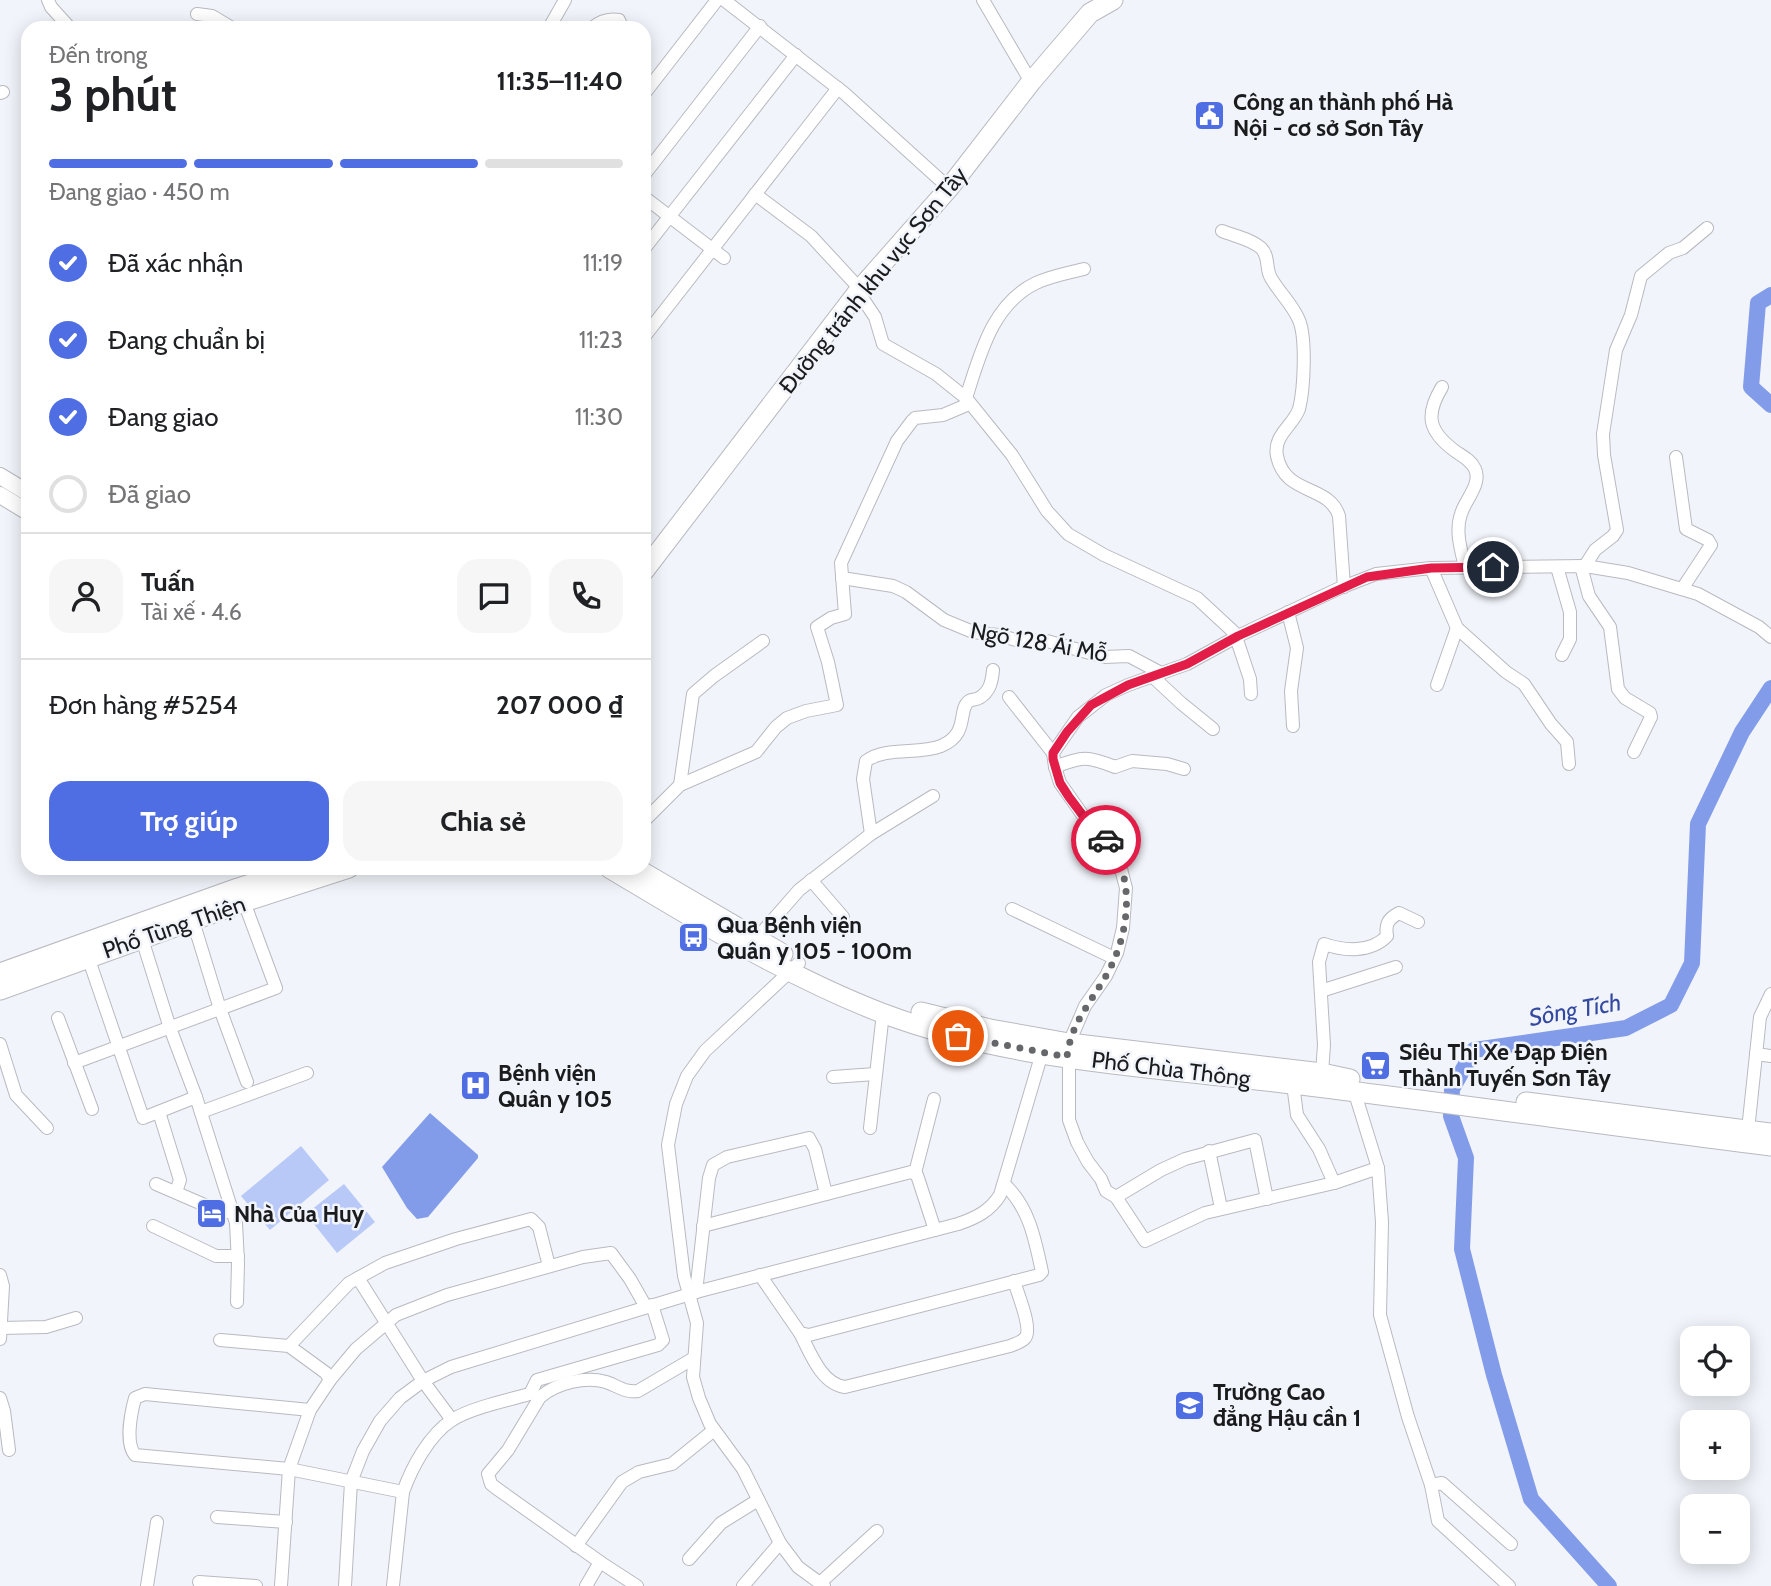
<!DOCTYPE html>
<html lang="vi">
<meta charset="utf-8">
<style>
:root{--surface:#fff;--page:#f6f6f6;--text:#202124;--muted:#757577;--line:#e0e0e0;--accent:#506ee3}
body{margin:0;font-family:Cabin,sans-serif;background:var(--page);color:var(--text);height:100vh;display:flex;flex-direction:column;font-size:26px;white-space:nowrap}
*{box-sizing:border-box;margin:0}
p{font-size:23px;color:var(--muted)}
.icon{flex:none;width:38px;height:38px;fill:none;stroke:currentColor;stroke-width:2;stroke-linecap:round;stroke-linejoin:round}
.map{position:relative;flex:1;overflow:hidden}
.sheet{position:absolute;left:21px;top:21px;width:630px;height:854px;display:flex;flex-direction:column;background:var(--surface);border-radius:21px;box-shadow:0 4px 18px #0003}
.sheet>*{flex:none}
.tools{position:absolute;left:1680px;top:1326px;display:grid;gap:14px}
.tools a{display:grid;place-items:center;width:70px;height:70px;border-radius:14px;background:var(--surface);box-shadow:0 4px 18px #0003;font-size:35px}
.pin{position:absolute;display:grid;place-items:center;width:60px;height:60px;color:#fff;margin:-30px;border:4px solid #fff;border-radius:50%;box-shadow:0 2px 7px #0007}
.courier{position:absolute;display:grid;place-items:center;width:70px;height:70px;margin:-35px;border:5px solid #e11d48;border-radius:50%;background:#fff;color:#222;box-shadow:0 2px 9px #0007}
.summary em{font-style:normal;font-weight:700}
.summary div{display:flex;flex-direction:column-reverse}
.summary{display:flex;align-items:center;justify-content:space-between;height:119px;padding:0 28px}
h1{font-size:46px;font-weight:700;line-height:52px}
.bar{display:grid;grid-template-columns:repeat(4,1fr);gap:10px 7px;align-content:center;height:84px;padding:0 28px}
.bar i{height:9px;border-radius:5px;background:var(--line)}
.bar .on{background:var(--accent)}
.bar p{grid-column:span 4}
.line{display:flex;align-items:center;gap:18px;padding:0 28px;border-top:2px solid var(--line)}
.line div{flex:1}
.round{display:grid;place-items:center;flex:none;width:74px;height:74px;border-radius:21px;background:var(--page)}
ol{padding:0 28px;list-style:none}
li{display:flex;align-items:center;gap:21px;height:77px}
li p{margin-inline-start:auto}
li .icon{padding:7px;border-radius:50%;background:var(--accent);color:#fff;stroke-width:4}
li:last-child{color:var(--muted)}
li i{width:38px;height:38px;border:4px solid var(--line);border-radius:50%}
.cta{display:flex;gap:14px;margin-top:auto;padding:14px 28px}
.cta a{flex:1;height:80px;border-radius:21px;background:var(--accent);color:#fff;font-size:28px;font-weight:700;line-height:80px;text-align:center}
.cta a+a{background:var(--page);color:var(--text)}
.map>svg:first-child{display:block}
</style>
<div class="map">
<svg width="1771" height="1586" viewBox="0 0 1771 1586">
<rect width="100%" height="100%" fill="#f1f4fa"/>
<g fill="#b8c9f8">
<polygon points="301,1146 329,1180 270,1230 241,1196"/>
<polygon points="344,1184 375,1222 337,1253 306,1214"/>
</g>
<polygon fill="#839ce9" points="430,1113 478,1155 478,1158 428,1217 417,1219 407,1208 382,1167"/>
<g fill="none" stroke-linecap="round" stroke-linejoin="round">
<g stroke="#839ce9" stroke-width="16">
<polyline points="1771,295 1758,303 1751,387 1771,405"/>
<polyline points="1609,1586 1531,1499 1494,1375 1462,1249 1466,1158 1451,1116 1452,1089 1474,1050 1626,1028 1671,1005 1692,963 1698,824 1742,732 1771,688"/>
</g>
<defs>
<g id="minor">
<polyline points="48,0 51,7 70,28"/>
<polyline points="724,0 844,93 949,188"/>
<polyline points="983,0 1031,82"/>
<polyline points="197,14 212,16 232,28"/>
<polyline points="549,28 565,0"/>
<path d="M 592,28 C 600,21 608,18 619,20 L 622,28"/>
<polyline points="0,93 3,92"/>
<polyline points="644,94 717,0"/>
<polyline points="644,175 760,26"/>
<polyline points="755,194 811,236 860,289 861,296 875,317 883,344 936,374 966,398 1012,455 1047,511 1068,534 1104,555 1197,598 1238,636"/>
<polyline points="644,197 724,258"/>
<path d="M 1222,231 C 1234,236 1251,239 1261,248 C 1270,257 1265,268 1271,278 C 1279,292 1291,303 1298,318 C 1307,335 1304,390 1299,409 C 1293,426 1273,435 1277,456 C 1285,496 1329,484 1339,516 L 1344,587"/>
<polyline points="644,249 796,55"/>
<polyline points="644,337 838,88"/>
<path d="M 1442,387 C 1425,415 1428,431 1455,451 C 1462,456 1471,460 1475,469 C 1482,484 1465,500 1461,514 C 1455,531 1461,550 1465,567"/>
<path d="M 966,398 C 980,355 992,304 1036,283 C 1051,276 1068,273 1084,269"/>
<polyline points="1676,457 1686,529 1708,540 1711,545 1682,589"/>
<polyline points="1581,566 1589,596 1610,627 1618,689 1625,698 1650,713 1651,717 1634,752"/>
<polyline points="1585,566 1595,550 1613,536 1617,530 1604,455 1603,434 1616,350 1631,315 1641,276 1669,253 1683,248 1707,228"/>
<polyline points="1557,567 1570,612 1570,639 1562,655"/>
<polyline points="1431,568 1457,628 1506,672 1524,684 1551,724 1567,742 1569,764"/>
<polyline points="842,578 893,586 906,592 944,620 973,632 998,635 1016,640 1047,641 1104,657 1129,656 1161,673"/>
<polyline points="1288,612 1297,648 1291,691 1293,726"/>
<polyline points="1236,637 1250,679 1251,694"/>
<polyline points="1152,676 1181,703 1213,729"/>
<polyline points="1437,685 1457,628"/>
<polyline points="1009,697 1053,753"/>
<path d="M 1055,767 C 1082,756 1088,756 1115,767 L 1132,761 L 1167,764 L 1184,769"/>
<polyline points="680,785 693,694 714,676 763,641"/>
<polyline points="644,821 680,785 756,752 776,727 787,718 806,711 837,705 828,662 817,627 831,618 845,614 841,563 897,441 912,421 915,418 943,415 969,404"/>
<path d="M 871,834 L 863,779 L 866,761 C 886,746 919,755 941,746 C 970,734 957,710 969,701 C 972,699 976,700 979,698 C 990,692 992,681 993,670"/>
<polyline points="811,880 843,917"/>
<polyline points="1012,909 1114,958"/>
<polyline points="193,921 220,1009 247,1082"/>
<polyline points="757,938 799,890 871,834 933,796"/>
<polyline points="142,939 170,1028 196,1097 236,1223 238,1263 237,1302"/>
<polyline points="88,957 143,1118 196,1097"/>
<polyline points="799,963 705,1051 687,1076 676,1104 668,1145 684,1276 697,1323 693,1377 699,1398 710,1424 743,1469 780,1543 798,1567 824,1586"/>
<polyline points="1321,991 1396,967"/>
<polyline points="58,1018 92,1109"/>
<polyline points="0,1044 16,1095 47,1128"/>
<polyline points="1756,1054 1771,1056"/>
<polyline points="74,1063 276,988 244,902"/>
<path d="M 1322,1073 L 1324,1045 L 1319,962 L 1324,944 C 1344,951 1371,953 1387,936 C 1385,924 1388,919 1399,913 L 1418,922"/>
<polyline points="833,1077 875,1074"/>
<polyline points="1293,1084 1297,1115 1319,1149 1334,1183"/>
<polyline points="1353,1087 1378,1168 1382,1222 1380,1315 1408,1417 1431,1485 1438,1521 1509,1586"/>
<polyline points="159,1112 180,1180 176,1192"/>
<polyline points="201,1112 307,1073"/>
<polyline points="870,1128 883,1013"/>
<polyline points="1748,1130 1760,1017 1771,994"/>
<polyline points="1209,1151 1221,1208"/>
<polyline points="1378,1168 1334,1183 1205,1213 1145,1241 1116,1197 1106,1191 1101,1179 1088,1162 1077,1142 1069,1120 1069,1043 1085,1006 1106,976 1117,953 1123,928 1126,888 1117,854 1084,817 1060,783 1055,767 1053,753 1078,717 1106,695 1128,685 1187,664 1238,636 1340,588 1376,574 1431,568 1585,566 1628,573 1698,594 1759,627 1771,637"/>
<polyline points="915,1173 934,1099"/>
<polyline points="156,1184 223,1213 232,1211"/>
<polyline points="1116,1197 1161,1170 1185,1159 1255,1140 1267,1199"/>
<polyline points="153,1226 216,1256 238,1256"/>
<polyline points="703,1226 911,1172 917,1175 935,1230"/>
<polyline points="0,1275 3,1286 0,1339"/>
<path d="M 760,1275 L 800,1333 L 809,1335 L 1039,1275 L 1042,1272 C 1035,1239 1029,1207 1004,1184"/>
<polyline points="358,1278 423,1381 452,1420"/>
<polyline points="696,1292 709,1178 713,1165 727,1157 809,1138 815,1149 826,1194"/>
<polyline points="1,1328 46,1327 76,1318"/>
<path d="M 800,1333 C 810,1352 821,1384 845,1387 L 1010,1346 C 1015,1344 1022,1342 1025,1338 C 1033,1329 1017,1292 1014,1281"/>
<polyline points="220,1340 289,1346 326,1373 330,1380 310,1410 289,1469 281,1586"/>
<polyline points="289,1346 349,1283 385,1263 456,1239 531,1219 539,1227 549,1266"/>
<polyline points="330,1380 356,1349 396,1315 447,1295 583,1257 611,1253 630,1279 646,1307"/>
<polyline points="0,1398 4,1411 9,1450"/>
<path d="M 310,1410 L 145,1394 L 135,1398 C 131,1413 125,1443 135,1455 L 289,1469 L 403,1492"/>
<polyline points="1431,1485 1442,1483 1511,1544"/>
<polyline points="217,1517 286,1522"/>
<polyline points="576,1546 622,1482 639,1472 672,1464 714,1430"/>
<polyline points="689,1559 721,1523 758,1500"/>
<path d="M 600,1562 L 496,1488 L 491,1484 L 488,1474 L 508,1450 L 540,1397 C 557,1383 585,1376 606,1382 C 618,1386 625,1393 638,1391 L 694,1358"/>
<polyline points="199,1582 256,1586"/>
<polyline points="820,1583 877,1531"/>
<polyline points="147,1586 157,1522"/>
<path d="M 345,1586 L 351,1482 L 363,1451 L 380,1421 L 400,1398 L 423,1381 L 451,1367 L 700,1291 L 958,1224 C 976,1218 990,1211 1000,1195 L 1042,1053"/>
<path d="M 393,1586 L 403,1492 C 412,1467 429,1435 452,1420 C 471,1408 508,1400 530,1394 L 537,1380 L 658,1345 L 663,1340 L 652,1305"/>
<polyline points="586,1586 600,1562 637,1586"/>
<polyline points="743,1586 780,1543"/>
</g>
<g id="major">
<polyline points="0,476 28,493"/>
<polyline points="0,495 28,512"/>
</g>
<g id="highway">
<polyline points="644,571 860,289 949,188 1031,82 1090,13 1113,0"/>
<path d="M 609,868 C 698,921 786,976 882,1013 C 1008,1061 1151,1067 1283,1083 C 1446,1102 1608,1126 1771,1146"/>
<polyline points="636,868 783,954"/>
<polyline points="0,973 238,888 300,868"/>
<polyline points="0,990 244,902 349,868"/>
<polyline points="921,1012 990,1029 1069,1043 1322,1073 1350,1079"/>
<polyline points="1526,1102 1771,1133"/>
</g>
</defs>
<use href="#minor" stroke="#b8bac0" stroke-width="14"/>
<use href="#major" stroke="#b8bac0" stroke-width="18"/>
<use href="#highway" stroke="#b8bac0" stroke-width="21"/>
<use href="#minor" stroke="#fff" stroke-width="12"/>
<use href="#major" stroke="#fff" stroke-width="16"/>
<use href="#highway" stroke="#fff" stroke-width="19"/>
</g>
<g fill="none" stroke-linecap="round" stroke-linejoin="round">
<path stroke="#65676a" stroke-width="7" stroke-dasharray="0 12.6" d="M 958,1036 L 1067,1057 C 1071,1022 1091,1003 1107,974 C 1129,935 1137,877 1106,840"/>
<polyline stroke="#e11d48" stroke-width="9" points="1106,840 1084,817 1069,797 1060,783 1053,759 1053,753 1067,732 1091,705 1128,685 1187,664 1238,636 1367,577 1431,568 1493,567"/>
</g>
<defs>
<symbol id="civic-square" viewBox="-11 -11 22 22"><rect x="-9" y="-9" width="18" height="18" rx="4" fill="#506ee3" stroke="#f1f4fa"/><path d="M-.6-6.5H3V-4.5H.6V-3L4-1V1h2V6H-6V1h2V-1L-.6-3ZM-1.2 2.5V6h2.4V2.5Z" fill="#fff"/></symbol>
<symbol id="bus-square" viewBox="-11 -11 22 22"><rect x="-9" y="-9" width="18" height="18" rx="4" fill="#506ee3" stroke="#f1f4fa"/><path d="M-5-6H5V4H4V6H2V4H-2V6H-4V4H-5ZM-3.5-4V0h7V-4ZM-3.5 1.2v1.5H-2V1.2ZM2 1.2v1.5H3.5V1.2Z" fill="#fff"/></symbol>
<symbol id="supermarket-square" viewBox="-11 -11 22 22"><rect x="-9" y="-9" width="18" height="18" rx="4" fill="#506ee3" stroke="#f1f4fa"/><path d="M-6-5.5h2.5l.6 2H6L4.5 2H-2.5L-4.4-4H-6ZM-1.5 3.2a1.3 1.3 0 1 0 .1 0ZM3 3.2a1.3 1.3 0 1 0 .1 0Z" fill="#fff"/></symbol>
<symbol id="hospital-square" viewBox="-11 -11 22 22"><rect x="-9" y="-9" width="18" height="18" rx="4" fill="#506ee3" stroke="#f1f4fa"/><path d="M-5-5h3v3.5h4V-5h3V5h-3V1.5h-4V5h-3Z" fill="#fff"/></symbol>
<symbol id="hotel-square" viewBox="-11 -11 22 22"><rect x="-9" y="-9" width="18" height="18" rx="4" fill="#506ee3" stroke="#f1f4fa"/><path d="M-6-4.5h1.5V1H6V5H4.5V3h-9V5H-6ZM-4 0a1.8 1.8 0 1 1 3.6 0ZM.5 0V-2.5h3Q6-2.5 6 0Z" fill="#fff"/></symbol>
<symbol id="university-square" viewBox="-11 -11 22 22"><rect x="-9" y="-9" width="18" height="18" rx="4" fill="#506ee3" stroke="#f1f4fa"/><path d="M0-5L7-2L0 1L-7-2ZM-4 1L0 2.5L4 1V4Q0 6-4 4Z" fill="#fff"/></symbol>
</defs>
<g fill-rule="evenodd">
<use href="#civic-square" x="1192" y="98" width="35" height="35"/>
<use href="#bus-square" x="676" y="920" width="35" height="35"/>
<use href="#supermarket-square" x="1358" y="1048" width="35" height="35"/>
<use href="#hospital-square" x="458" y="1068" width="35" height="35"/>
<use href="#hotel-square" x="194" y="1196" width="35" height="35"/>
<use href="#university-square" x="1172" y="1388" width="35" height="35"/>
</g>
<g text-anchor="middle" stroke-width="5" stroke-linejoin="round" paint-order="stroke">
<g font-size="23" font-weight="bold" fill="#1a1b1d" stroke="#f1f4fa" text-anchor="start">
<text x="1233" y="110">Công an thành phố Hà<tspan x="1233" dy="26">Nội - cơ sở Sơn Tây</tspan></text>
<text x="717" y="933">Qua Bệnh viện<tspan x="717" dy="26">Quân y 105 - 100m</tspan></text>
<text x="1399" y="1060">Siêu Thị Xe Đạp Điện<tspan x="1399" dy="26">Thành Tuyến Sơn Tây</tspan></text>
<text x="498" y="1081">Bệnh viện<tspan x="498" dy="26">Quân y 105</tspan></text>
<text x="234" y="1222">Nhà Của Huy</text>
<text x="1213" y="1400">Trường Cao<tspan x="1213" dy="26">đẳng Hậu cần 1</tspan></text>
</g>
<g font-size="23" fill="#1a1b1d" stroke="#f1f4fa">
<text transform="translate(873 280) rotate(-51)" y="8">Đường tránh khu vực Sơn Tây</text>
<text transform="translate(1039 642) rotate(10)" y="8">Ngõ 128 Ái Mỗ</text>
<text transform="translate(174 927) rotate(-19)" y="8">Phố Tùng Thiện</text>
<text transform="translate(1171 1069) rotate(7)" y="8">Phố Chùa Thông</text>
</g>
<g font-size="24" font-style="italic" fill="#3348a1" stroke="#f1f4fa">
<text transform="translate(1575 1010) rotate(-10)" y="8">Sông Tích</text>
</g>
</g>
</svg>
<div class="tools">
<a><svg class="icon" aria-label="locate" viewBox="0 0 24 24"><circle cx="12" cy="12" r="6"/><path d="M12 2v4M12 18v4M2 12h4M18 12h4"/></svg></a>
<a>+</a>
<a>−</a>
</div>
<div class="pin" style="left:958px;top:1036px;background:#ea580c"><svg class="icon" aria-label="bag" viewBox="0 0 24 24"><path d="M5 8h14l-1 12H6zM9 8a3 3 0 0 1 6 0"/></svg></div>
<div class="pin" style="left:1493px;top:567px;background:#1f2937"><svg class="icon" aria-label="home" viewBox="0 0 24 24"><path d="M3 11l9-7 9 7M6 9v11h12V9"/></svg></div>
<div class="courier" style="left:1106px;top:840px"><svg class="icon" aria-label="car" viewBox="0 0 24 24"><path d="M5 17H2v-5l4-1 3-4h7l3 4 3 1v5h-3M9 17h6M6 11h13"/><circle cx="7" cy="17" r="2"/><circle cx="17" cy="17" r="2"/></svg></div>
<section class="sheet">
<div class="summary"><div><h1>3 phút</h1><p>Đến trong</p></div><em>11:35–11:40</em></div>
<div class="bar"><i class="on"></i><i class="on"></i><i class="on"></i><i></i><p>Đang giao · 450 m</p></div>
<ol>
<li><svg class="icon" aria-label="check" viewBox="0 0 24 24"><path d="M5 12l5 5 9-10"/></svg>Đã xác nhận<p>11:19</p></li>
<li><svg class="icon" aria-label="check" viewBox="0 0 24 24"><path d="M5 12l5 5 9-10"/></svg>Đang chuẩn bị<p>11:23</p></li>
<li><svg class="icon" aria-label="check" viewBox="0 0 24 24"><path d="M5 12l5 5 9-10"/></svg>Đang giao<p>11:30</p></li>
<li><i></i>Đã giao</li>
</ol>
<div class="line" style="height:126px"><a class="round"><svg class="icon" aria-label="person" viewBox="0 0 24 24"><circle cx="12" cy="8" r="4"/><path d="M4 21q1-7 8-7t8 7"/></svg></a><div><b>Tuấn</b><p>Tài xế · 4.6</p></div><a class="round"><svg class="icon" aria-label="chat" viewBox="0 0 24 24"><path d="M4 5h16v11H9l-5 4z"/></svg></a><a class="round"><svg class="icon" aria-label="phone" viewBox="0 0 24 24"><path d="M5 4h4l2 5-3 2q2 4 5 5l2-3 5 2v4C11 20 4 13 5 4z"/></svg></a></div>
<div class="line" style="height:91px"><div>Đơn hàng #5254</div><b>207 000 ₫</b></div>
<div class="cta"><a>Trợ giúp</a><a>Chia sẻ</a></div>
</section>
</div>
